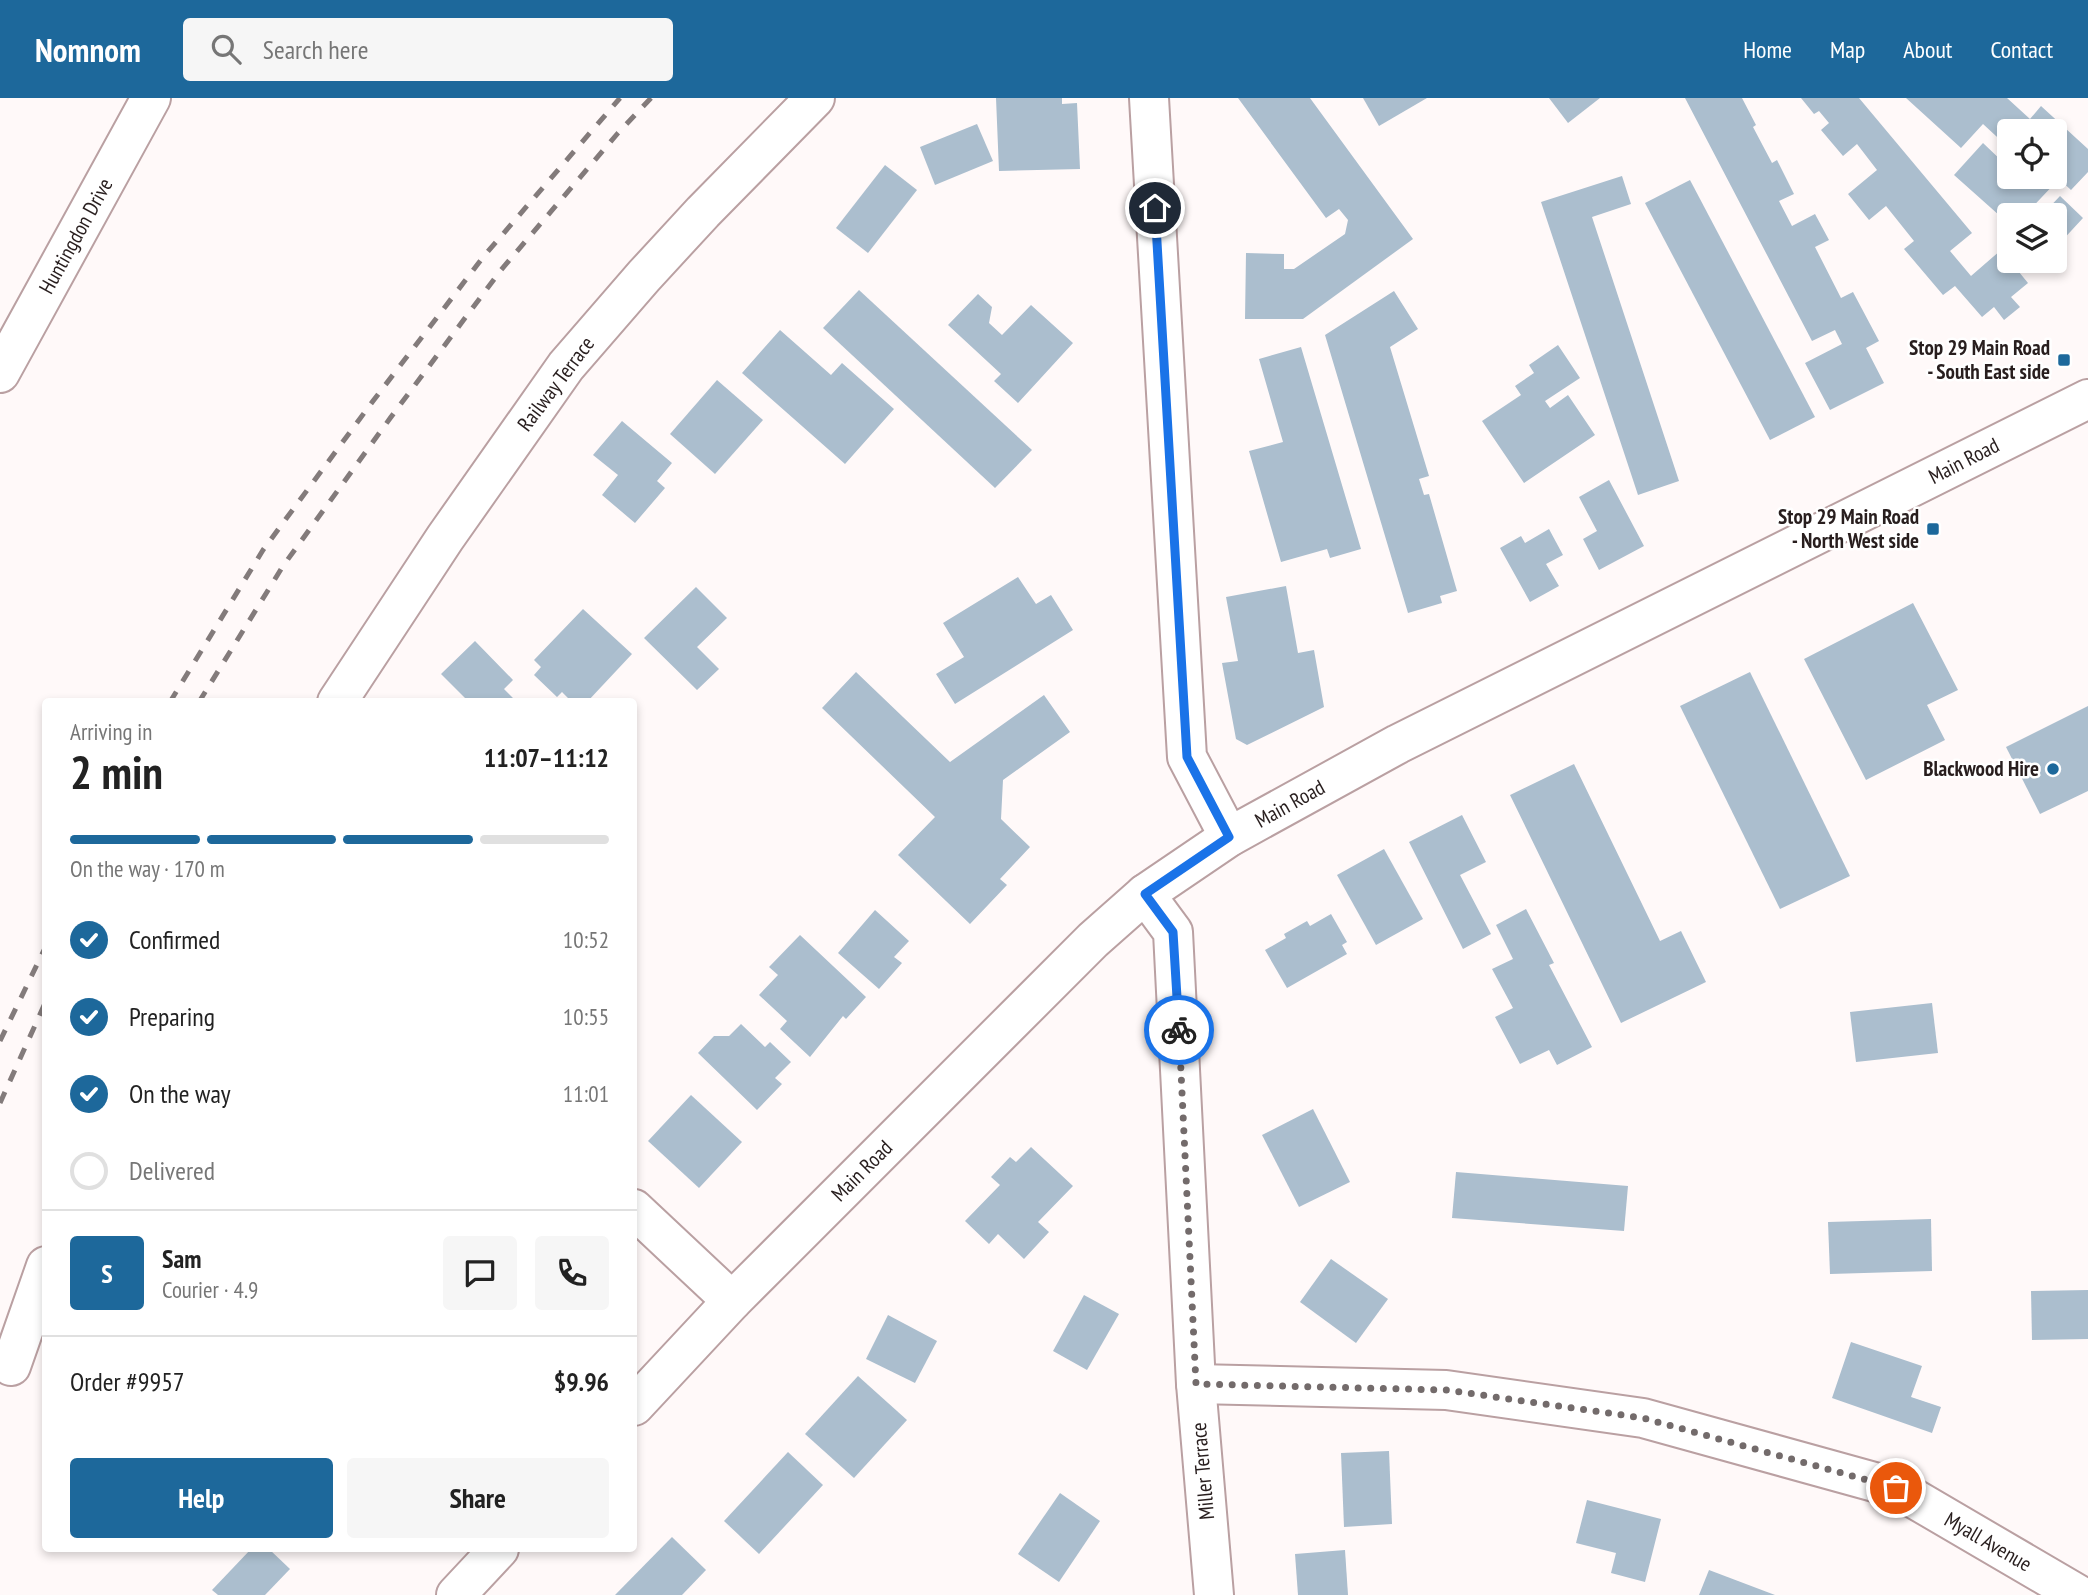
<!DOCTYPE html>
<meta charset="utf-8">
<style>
:root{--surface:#fff;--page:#f6f6f6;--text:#222;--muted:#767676;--line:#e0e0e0;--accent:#1d689b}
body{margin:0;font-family:"PT Sans Narrow",sans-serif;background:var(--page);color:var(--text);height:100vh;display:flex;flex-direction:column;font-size:26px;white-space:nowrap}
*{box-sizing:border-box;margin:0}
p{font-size:23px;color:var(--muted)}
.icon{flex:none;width:38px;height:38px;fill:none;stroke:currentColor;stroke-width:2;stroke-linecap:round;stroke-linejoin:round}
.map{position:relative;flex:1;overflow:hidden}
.details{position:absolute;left:42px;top:600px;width:595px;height:854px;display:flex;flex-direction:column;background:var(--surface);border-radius:7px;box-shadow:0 4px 10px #0003}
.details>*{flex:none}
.tools{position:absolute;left:1997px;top:21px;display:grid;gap:14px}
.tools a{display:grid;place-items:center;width:70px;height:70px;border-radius:7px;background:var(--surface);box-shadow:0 4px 10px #0003;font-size:35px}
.pin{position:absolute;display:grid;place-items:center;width:60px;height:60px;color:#fff;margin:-30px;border:4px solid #fff;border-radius:50%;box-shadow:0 2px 7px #0007}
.courier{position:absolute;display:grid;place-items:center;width:70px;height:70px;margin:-35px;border:5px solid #1a73e8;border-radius:50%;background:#fff;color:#222;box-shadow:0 2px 9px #0007}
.head em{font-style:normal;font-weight:700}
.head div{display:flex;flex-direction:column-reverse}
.head{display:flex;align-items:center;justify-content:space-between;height:119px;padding:0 28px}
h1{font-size:46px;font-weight:700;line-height:52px}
.bar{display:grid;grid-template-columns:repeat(4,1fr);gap:10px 7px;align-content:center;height:84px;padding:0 28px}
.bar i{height:9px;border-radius:5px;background:var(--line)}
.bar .selected{background:var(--accent)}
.bar p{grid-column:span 4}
.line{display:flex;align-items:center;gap:18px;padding:0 28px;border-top:2px solid var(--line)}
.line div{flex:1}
.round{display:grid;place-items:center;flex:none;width:74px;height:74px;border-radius:7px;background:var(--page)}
ol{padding:0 28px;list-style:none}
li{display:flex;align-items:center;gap:21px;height:77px}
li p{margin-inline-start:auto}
li .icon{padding:7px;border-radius:50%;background:var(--accent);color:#fff;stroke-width:4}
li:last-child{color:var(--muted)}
li i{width:38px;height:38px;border:4px solid var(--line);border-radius:50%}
.primary-button{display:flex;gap:14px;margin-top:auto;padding:14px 28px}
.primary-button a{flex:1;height:80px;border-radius:7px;background:var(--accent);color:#fff;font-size:28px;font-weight:700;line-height:80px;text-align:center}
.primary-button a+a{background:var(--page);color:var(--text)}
header{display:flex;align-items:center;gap:42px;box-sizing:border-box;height:98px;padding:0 35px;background:var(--accent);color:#fff}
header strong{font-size:33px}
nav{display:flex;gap:38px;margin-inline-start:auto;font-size:24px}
.search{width:490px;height:63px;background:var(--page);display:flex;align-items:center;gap:18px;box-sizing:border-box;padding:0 24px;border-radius:7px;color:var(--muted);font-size:26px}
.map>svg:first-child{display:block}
</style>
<header>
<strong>Nomnom</strong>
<div class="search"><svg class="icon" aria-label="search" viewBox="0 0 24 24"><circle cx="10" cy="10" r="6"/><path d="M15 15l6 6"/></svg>Search here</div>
<nav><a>Home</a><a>Map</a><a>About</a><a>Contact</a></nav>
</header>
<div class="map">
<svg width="2088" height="1497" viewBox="0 0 2088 1497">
<rect width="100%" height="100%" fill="#fff9f9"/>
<g fill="#abbece">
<polygon points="996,0 1062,0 1062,6 1077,5 1080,71 999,73"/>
<polygon points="1238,0 1310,0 1413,141 1303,221 1245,221 1246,155 1284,156 1284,171 1294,171 1345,136 1348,122 1339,111 1326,120"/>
<polygon points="1363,0 1427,0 1379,28"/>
<polygon points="1549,0 1600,0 1568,25"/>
<polygon points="1685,0 1742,0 1756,27 1753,29 1772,65 1777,62 1794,96 1779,103 1792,128 1815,116 1829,142 1815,149 1841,200 1853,194 1879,243 1866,250 1884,285 1830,312 1805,265 1842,246 1835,232 1812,243"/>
<polygon points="1801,0 1859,0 1972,135 1950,153 1971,178 2001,152 2028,185 2011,199 2020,209 2004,222 1994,209 1982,219 1955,188 1943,197 1904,151 1914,143 1886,108 1869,122 1848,96 1877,72 1857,46 1843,58 1821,32 1829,25 1819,13 1814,16"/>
<polygon points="1906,0 2007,0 2030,21 2041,8 2088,51 2088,74 2071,92 2059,81 2025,117 2009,117 2009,126 1954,77 1983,45 2004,65 2009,60 2009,79 2054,79 2054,33 2009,33 2009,50 1983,26 1961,50"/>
<polygon points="977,26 993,63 935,87 920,49"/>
<polygon points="885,67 917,92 868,155 836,130"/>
<polygon points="1622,78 1631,106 1592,119 1679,383 1638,397 1541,104"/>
<polygon points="1690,82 1815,319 1770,342 1645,105"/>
<polygon points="2060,98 2083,120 2059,146 2054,142 2054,117 2042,117"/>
<polygon points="859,192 1032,352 995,390 823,230"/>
<polygon points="1394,193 1418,231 1390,249 1429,378 1419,381 1424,397 1429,396 1457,493 1440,498 1442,505 1408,515 1325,237"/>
<polygon points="978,196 992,209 989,225 1002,237 1031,207 1073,245 1018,305 994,283 1001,276 948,227"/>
<polygon points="780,232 831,277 842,265 894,311 845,366 742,275"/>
<polygon points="1558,247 1580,280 1545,303 1550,310 1568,297 1595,337 1524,385 1482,323 1521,297 1515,288 1534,275 1529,267"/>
<polygon points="1301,249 1361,451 1330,460 1327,451 1281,464 1249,353 1283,344 1259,261"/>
<polygon points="717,282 763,322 715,376 670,336"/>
<polygon points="622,323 672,365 657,383 665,390 635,425 602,397 618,377 593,357"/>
<polygon points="1609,382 1644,448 1599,472 1583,441 1597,433 1579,399"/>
<polygon points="1549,431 1563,457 1546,466 1559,488 1530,504 1500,450 1521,438 1525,445"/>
<polygon points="1018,479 1036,506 1051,497 1073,532 955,606 936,576 964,559 943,525"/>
<polygon points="1286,488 1298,555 1314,552 1324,609 1247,647 1236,641 1222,565 1238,563 1226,499"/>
<polygon points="696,489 727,520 697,549 719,571 697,592 644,540"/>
<polygon points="1913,505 1958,592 1927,607 1945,642 1866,682 1804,561"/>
<polygon points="583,511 632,556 587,604 572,604 562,594 557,599 534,577 541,569 534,562"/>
<polygon points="475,543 513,582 504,591 517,604 469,604 441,576"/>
<polygon points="856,574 950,664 1044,597 1070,634 1003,682 1001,721 1030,749 1000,781 1007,787 970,826 898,757 935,719 822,610"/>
<polygon points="1750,574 1850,778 1780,811 1680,608"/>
<polygon points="2088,608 2088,693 2040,716 2006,649"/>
<polygon points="1574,666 1660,843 1681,833 1706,884 1621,925 1510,697"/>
<polygon points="1462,717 1486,764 1460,777 1491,836 1463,851 1409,744"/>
<polygon points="1384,751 1423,821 1376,847 1337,777"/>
<polygon points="1526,811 1554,865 1549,867 1592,949 1557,967 1549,952 1520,966 1495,919 1513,910 1492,871 1513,861 1496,827"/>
<polygon points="875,812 909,843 894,859 902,865 879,891 838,855"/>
<polygon points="1331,816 1347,844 1342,847 1347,856 1287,890 1265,852 1286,840 1284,836 1307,823 1310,828"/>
<polygon points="800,837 866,899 846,921 843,918 810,959 780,931 787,923 759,897 778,877 769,869"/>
<polygon points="1932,905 1938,955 1856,964 1850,914"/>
<polygon points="741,926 765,949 770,944 791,964 775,980 782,986 757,1012 698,955 714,938 729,938"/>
<polygon points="691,997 742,1044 699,1090 648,1043"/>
<polygon points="1313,1011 1350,1084 1299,1109 1262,1037"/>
<polygon points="1031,1049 1073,1088 1038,1124 1049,1134 1024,1161 998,1136 989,1146 965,1123 1000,1087 991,1079 1010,1059 1016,1064"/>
<polygon points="1456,1074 1628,1088 1624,1133 1452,1120"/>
<polygon points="1931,1121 1932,1173 1830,1176 1828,1124"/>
<polygon points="1331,1161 1388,1201 1356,1245 1300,1204"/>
<polygon points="2088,1192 2088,1241 2032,1242 2031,1193"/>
<polygon points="1084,1197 1119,1216 1087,1272 1053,1253"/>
<polygon points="888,1217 937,1243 915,1285 866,1261"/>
<polygon points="1851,1244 1922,1268 1911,1299 1941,1309 1932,1335 1832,1300"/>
<polygon points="858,1278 907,1322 854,1380 805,1336"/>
<polygon points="1389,1353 1392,1426 1344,1429 1341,1355"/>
<polygon points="788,1354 823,1387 759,1456 724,1423"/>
<polygon points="1060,1395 1100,1423 1059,1484 1018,1456"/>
<polygon points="1587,1402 1661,1421 1645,1484 1611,1475 1616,1455 1576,1445"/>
<polygon points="672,1439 706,1472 682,1497 615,1497"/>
<polygon points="251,1451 269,1451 290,1471 265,1497 218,1497 212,1492"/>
<polygon points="1345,1452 1348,1497 1298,1497 1295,1456"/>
<polygon points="1709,1472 1775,1497 1699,1497"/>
</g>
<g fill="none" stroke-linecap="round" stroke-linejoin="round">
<defs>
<g id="street">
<polyline points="1149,0 1187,659 1229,739"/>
<polyline points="0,275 151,0"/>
<polyline points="337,604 445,440 566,268 644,178 703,114 815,0"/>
<polyline points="1145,796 1173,834 1196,1286 1214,1497"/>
<polyline points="634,1111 732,1203"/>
<polyline points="11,1268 46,1168"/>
<polyline points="1196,1286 1446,1292 1643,1320 1896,1390 2079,1497"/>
</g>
<g id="secondary">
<polyline points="634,1308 732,1203 1093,842 1145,796 1229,739 1398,646 2088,301"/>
<polyline points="456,1497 499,1451"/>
</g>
</defs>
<use href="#street" stroke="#baa0a2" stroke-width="42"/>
<use href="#secondary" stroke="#baa0a2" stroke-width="42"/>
<use href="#street" stroke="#fff" stroke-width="38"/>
<use href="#secondary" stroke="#fff" stroke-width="38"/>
<g stroke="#837b7b" stroke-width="5" stroke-dasharray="12 12" stroke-linecap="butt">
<polyline points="170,604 263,452 373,303 484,158 620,0"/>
<polyline points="199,604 283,468 391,319 501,172 618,35 651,0"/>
<polyline points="0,943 46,848"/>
<polyline points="0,1005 46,903"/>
</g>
</g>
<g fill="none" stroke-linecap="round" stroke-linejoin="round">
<polyline stroke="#736b6b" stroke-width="7" stroke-dasharray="0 12.6" points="1179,932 1196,1286 1446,1292 1643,1320 1896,1390"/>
<polyline stroke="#1a73e8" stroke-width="9" points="1155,110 1187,659 1229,739 1145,796 1173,834 1179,932"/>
</g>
<g fill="#1d689b" stroke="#fff" stroke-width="2.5">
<rect x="2057" y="255" width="14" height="14" rx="3.5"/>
<rect x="1926" y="424" width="14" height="14" rx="3.5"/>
<circle cx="2053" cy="671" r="7"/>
</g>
<g text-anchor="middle" stroke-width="5" stroke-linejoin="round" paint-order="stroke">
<g font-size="21" fill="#281e1e" stroke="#fff">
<text transform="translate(76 138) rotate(-61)" y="7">Huntingdon Drive</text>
<text transform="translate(556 286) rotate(-53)" y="7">Railway Terrace</text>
<text transform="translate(1964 363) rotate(-27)" y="7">Main Road</text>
<text transform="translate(1290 706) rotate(-29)" y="7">Main Road</text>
<text transform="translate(862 1073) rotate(-45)" y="7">Main Road</text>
<text transform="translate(1203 1373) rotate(-95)" y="7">Miller Terrace</text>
<text transform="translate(1988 1444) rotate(30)" y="7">Myall Avenue</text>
</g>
<g font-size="21" font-weight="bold" fill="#281e1e" stroke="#fff" text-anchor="end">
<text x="2050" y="257">Stop 29 Main Road<tspan x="2050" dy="24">- South East side</tspan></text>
<text x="1919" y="426">Stop 29 Main Road<tspan x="1919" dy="24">- North West side</tspan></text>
<text x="2039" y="678">Blackwood Hire</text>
</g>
</g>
</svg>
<div class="tools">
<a><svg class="icon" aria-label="locate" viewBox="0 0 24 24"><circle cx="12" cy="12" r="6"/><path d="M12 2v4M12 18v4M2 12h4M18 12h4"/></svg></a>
<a><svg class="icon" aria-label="layers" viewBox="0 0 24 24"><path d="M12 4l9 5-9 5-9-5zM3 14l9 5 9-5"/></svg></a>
</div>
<div class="pin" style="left:1896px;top:1390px;background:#ea580c"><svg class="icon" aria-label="bag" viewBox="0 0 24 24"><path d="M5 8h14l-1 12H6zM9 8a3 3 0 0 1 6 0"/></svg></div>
<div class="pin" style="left:1155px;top:110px;background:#1f2937"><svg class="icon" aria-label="home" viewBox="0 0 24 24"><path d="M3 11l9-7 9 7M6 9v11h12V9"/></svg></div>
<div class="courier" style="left:1179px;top:932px"><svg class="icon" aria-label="bike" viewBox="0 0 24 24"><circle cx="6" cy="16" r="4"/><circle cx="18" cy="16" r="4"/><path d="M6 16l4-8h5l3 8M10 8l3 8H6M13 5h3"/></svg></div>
<section class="details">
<div class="head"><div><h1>2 min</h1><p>Arriving in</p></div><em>11:07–11:12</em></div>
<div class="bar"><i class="selected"></i><i class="selected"></i><i class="selected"></i><i></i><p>On the way · 170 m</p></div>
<ol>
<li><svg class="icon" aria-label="check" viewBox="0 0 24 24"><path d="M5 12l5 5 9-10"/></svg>Confirmed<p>10:52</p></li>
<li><svg class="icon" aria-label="check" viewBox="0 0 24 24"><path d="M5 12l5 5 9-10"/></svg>Preparing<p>10:55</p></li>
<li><svg class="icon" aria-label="check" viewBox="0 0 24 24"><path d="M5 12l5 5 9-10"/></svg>On the way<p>11:01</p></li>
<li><i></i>Delivered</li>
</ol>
<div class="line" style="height:126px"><b class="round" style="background:var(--accent);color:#fff">S</b><div><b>Sam</b><p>Courier · 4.9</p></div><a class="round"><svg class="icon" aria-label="chat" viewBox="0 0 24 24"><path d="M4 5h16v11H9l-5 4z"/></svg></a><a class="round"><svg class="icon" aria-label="phone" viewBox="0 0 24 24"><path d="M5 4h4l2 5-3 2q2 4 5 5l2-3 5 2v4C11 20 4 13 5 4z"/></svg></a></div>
<div class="line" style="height:91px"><div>Order #9957</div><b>$9.96</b></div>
<div class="primary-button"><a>Help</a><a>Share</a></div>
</section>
</div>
